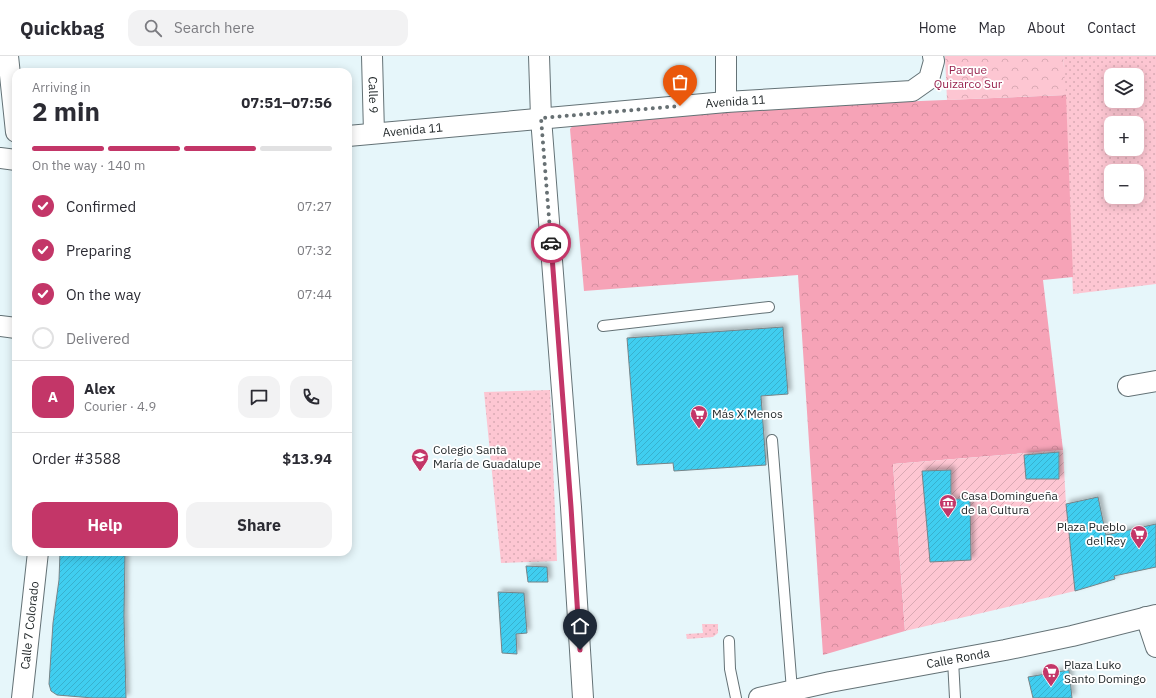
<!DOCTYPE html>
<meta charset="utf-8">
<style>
:root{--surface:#fff;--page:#f2f2f3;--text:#2b2b33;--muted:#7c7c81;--line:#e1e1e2;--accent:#c33668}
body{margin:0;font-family:"IBM Plex Sans",sans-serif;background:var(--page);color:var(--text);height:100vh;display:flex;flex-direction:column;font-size:15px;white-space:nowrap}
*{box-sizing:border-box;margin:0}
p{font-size:13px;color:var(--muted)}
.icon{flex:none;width:22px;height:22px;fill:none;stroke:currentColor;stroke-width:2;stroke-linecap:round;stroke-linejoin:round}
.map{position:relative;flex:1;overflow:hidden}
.sheet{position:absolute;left:12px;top:12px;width:340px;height:488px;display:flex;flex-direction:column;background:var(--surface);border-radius:12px;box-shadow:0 2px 10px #0003}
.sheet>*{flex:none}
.tools{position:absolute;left:1104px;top:12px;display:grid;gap:8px}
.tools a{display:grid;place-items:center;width:40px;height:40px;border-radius:8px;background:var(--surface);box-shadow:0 2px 10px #0003;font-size:20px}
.pin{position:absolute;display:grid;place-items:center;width:34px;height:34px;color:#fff;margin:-41px -17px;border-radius:50% 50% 50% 0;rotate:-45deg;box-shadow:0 0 4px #0007}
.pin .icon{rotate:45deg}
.courier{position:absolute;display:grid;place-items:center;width:40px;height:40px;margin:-20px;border:3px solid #c33668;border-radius:50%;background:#fff;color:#222;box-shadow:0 1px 5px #0007}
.headline em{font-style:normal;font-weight:700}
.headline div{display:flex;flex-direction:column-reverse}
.headline{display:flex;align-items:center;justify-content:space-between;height:68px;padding:0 20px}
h1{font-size:26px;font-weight:700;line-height:30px}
.bar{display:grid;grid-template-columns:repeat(4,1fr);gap:6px 4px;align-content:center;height:48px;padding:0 20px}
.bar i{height:5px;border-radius:3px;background:var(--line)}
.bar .on{background:var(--accent)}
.bar p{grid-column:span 4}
.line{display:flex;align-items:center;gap:10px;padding:0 20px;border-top:1px solid var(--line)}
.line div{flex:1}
.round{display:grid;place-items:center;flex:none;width:42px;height:42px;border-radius:12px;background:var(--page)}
ol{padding:0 20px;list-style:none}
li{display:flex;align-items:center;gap:12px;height:44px}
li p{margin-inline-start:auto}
li .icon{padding:4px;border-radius:50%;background:var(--accent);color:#fff;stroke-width:4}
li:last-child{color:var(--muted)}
li i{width:22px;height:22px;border:2px solid var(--line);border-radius:50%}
.cta{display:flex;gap:8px;margin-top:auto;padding:8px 20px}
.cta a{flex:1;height:46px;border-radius:12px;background:var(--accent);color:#fff;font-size:16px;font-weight:700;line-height:46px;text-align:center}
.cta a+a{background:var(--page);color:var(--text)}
header{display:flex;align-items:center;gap:24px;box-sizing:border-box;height:56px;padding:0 20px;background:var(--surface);border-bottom:1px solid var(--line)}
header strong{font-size:19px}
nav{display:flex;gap:22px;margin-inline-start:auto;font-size:14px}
.search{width:280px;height:36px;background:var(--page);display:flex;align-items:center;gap:10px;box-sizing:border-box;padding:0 14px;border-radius:12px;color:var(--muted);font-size:15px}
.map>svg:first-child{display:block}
</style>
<header>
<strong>Quickbag</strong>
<div class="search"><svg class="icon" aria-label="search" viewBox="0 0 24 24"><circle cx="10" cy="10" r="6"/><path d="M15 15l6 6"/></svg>Search here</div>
<nav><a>Home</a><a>Map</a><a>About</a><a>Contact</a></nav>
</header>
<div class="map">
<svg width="1156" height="642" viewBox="0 0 1156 642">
<defs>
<pattern id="grass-dots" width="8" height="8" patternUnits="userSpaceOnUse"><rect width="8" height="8" fill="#fdc6d2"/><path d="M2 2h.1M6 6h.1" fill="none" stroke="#d9aab4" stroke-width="1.8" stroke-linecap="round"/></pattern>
<pattern id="forest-crowns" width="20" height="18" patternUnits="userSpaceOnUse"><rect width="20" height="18" fill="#f6a3b7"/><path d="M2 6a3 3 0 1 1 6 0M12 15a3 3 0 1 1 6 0" fill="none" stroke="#d38c9e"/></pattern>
<pattern id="park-crowns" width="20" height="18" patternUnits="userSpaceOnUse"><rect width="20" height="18" fill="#fdc6d2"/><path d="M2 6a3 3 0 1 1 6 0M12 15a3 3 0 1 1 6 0" fill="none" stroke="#d9aab4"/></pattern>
<pattern id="garden-furrows" width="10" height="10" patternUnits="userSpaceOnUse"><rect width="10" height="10" fill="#fdc6d2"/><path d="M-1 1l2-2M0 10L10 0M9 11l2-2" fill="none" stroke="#d9aab4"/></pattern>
<pattern id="building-hatch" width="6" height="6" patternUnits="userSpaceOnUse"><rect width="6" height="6" fill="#40cef0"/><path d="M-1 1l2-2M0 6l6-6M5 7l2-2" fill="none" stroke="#38b1ce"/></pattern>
<filter id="shadow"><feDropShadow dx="3.5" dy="-3.5" stdDeviation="2" flood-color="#0004"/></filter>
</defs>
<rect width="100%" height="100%" fill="#e6f6fa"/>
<g fill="url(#grass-dots)" fill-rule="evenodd">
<path d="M 1063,0 L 1156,0 L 1156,228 L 1073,238 ZM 1111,19 L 1137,19 L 1137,45 L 1111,45 ZM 1111,67 L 1137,67 L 1137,93 L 1111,93 ZM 1111,115 L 1137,115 L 1137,141 L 1111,141 Z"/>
<polygon points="550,334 557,505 501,507 484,336"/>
<polygon points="702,568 718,568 718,577 713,581 687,583 686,578 703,577"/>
</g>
<polygon fill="url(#forest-crowns)" points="1066,39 1073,221 1043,224 1063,394 893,408 905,575 823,599 798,219 584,235 570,73 582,59"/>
<polygon fill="url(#park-crowns)" points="945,0 1063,0 1066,39 947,44"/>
<polygon fill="url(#garden-furrows)" points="1063,394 1066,448 1075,535 905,575 893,408"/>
<g fill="url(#building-hatch)" stroke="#768488" filter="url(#shadow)">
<polygon points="783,271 788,338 761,340 766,409 674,415 673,407 637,409 627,282"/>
<polygon points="1059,396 1059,423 1026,423 1024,399"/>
<polygon points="951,414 951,443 970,443 971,504 930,506 922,415"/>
<polygon points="1098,441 1106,479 1156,468 1156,511 1114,520 1115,523 1075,535 1066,448"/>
<polygon points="60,496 125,496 124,560 126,642 93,642 57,639 51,635 49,628 53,567 59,524"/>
<polygon points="526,510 547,511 548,526 528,526"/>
<polygon points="498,536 524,537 527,577 516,578 517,598 502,597"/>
<polygon points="1069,614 1072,642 1033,642 1028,621"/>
</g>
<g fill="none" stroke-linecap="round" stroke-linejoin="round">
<defs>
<g id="service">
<polyline points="603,270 769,251"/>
<polyline points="772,384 792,634"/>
<polyline points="729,585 730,613 736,642"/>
<polyline points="953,604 955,642"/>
</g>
<g id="minor">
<polyline points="8,0 16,76"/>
<path id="s1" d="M 372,0 L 374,77"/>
<polyline points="539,0 541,62 571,451 583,642"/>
<polyline points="726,0 726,46"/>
<path id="s2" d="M 348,80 L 726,46 L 912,35 L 929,23 L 934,5 L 933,0"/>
<polyline points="0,102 16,104"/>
<polyline points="0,270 16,272"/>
<polyline points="1128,330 1156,325"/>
<polyline points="1146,561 1156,591"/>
<path id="s3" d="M 22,642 L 38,496"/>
<path id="s4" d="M 759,642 L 830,626 L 1005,594 L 1072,580 L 1156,559"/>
</g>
</defs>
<use href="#service" stroke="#647276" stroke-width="12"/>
<use href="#minor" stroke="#647276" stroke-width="22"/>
<use href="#service" stroke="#fff" stroke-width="10"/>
<use href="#minor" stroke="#fff" stroke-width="20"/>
</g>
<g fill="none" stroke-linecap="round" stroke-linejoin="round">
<polyline stroke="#677073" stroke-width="4" stroke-dasharray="0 7.2" points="551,187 541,62 680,50"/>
<polyline stroke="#c33668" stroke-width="5" points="551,187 571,451 580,594"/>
</g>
<defs>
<symbol id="supermarket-pin" viewBox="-11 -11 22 30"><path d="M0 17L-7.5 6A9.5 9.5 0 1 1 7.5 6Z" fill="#c33668" stroke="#fff"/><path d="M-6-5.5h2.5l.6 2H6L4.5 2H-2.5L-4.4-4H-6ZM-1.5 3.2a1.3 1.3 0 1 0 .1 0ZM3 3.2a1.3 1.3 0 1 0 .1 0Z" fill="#fff"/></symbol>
<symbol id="school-pin" viewBox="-11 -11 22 30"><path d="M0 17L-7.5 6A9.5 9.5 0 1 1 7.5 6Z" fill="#c33668" stroke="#fff"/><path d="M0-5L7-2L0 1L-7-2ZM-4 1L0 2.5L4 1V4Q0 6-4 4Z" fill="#fff"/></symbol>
<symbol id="museum-pin" viewBox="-11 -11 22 30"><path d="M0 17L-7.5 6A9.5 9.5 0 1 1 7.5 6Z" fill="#c33668" stroke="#fff"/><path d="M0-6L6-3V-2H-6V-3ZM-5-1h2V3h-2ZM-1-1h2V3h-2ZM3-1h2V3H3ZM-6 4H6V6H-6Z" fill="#fff"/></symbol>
</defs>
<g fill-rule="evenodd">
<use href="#supermarket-pin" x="689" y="348" width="20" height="27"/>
<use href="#school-pin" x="410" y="391" width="20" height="27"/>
<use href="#museum-pin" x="938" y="437" width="20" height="27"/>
<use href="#supermarket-pin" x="1129" y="468" width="20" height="27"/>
<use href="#supermarket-pin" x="1041" y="606" width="20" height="27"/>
</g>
<g text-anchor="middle" stroke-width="3.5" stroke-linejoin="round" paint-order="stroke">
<g font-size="12" fill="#99234e" stroke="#fff">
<text x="968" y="18">Parque<tspan x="968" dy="14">Quizarco Sur</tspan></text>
</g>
<g font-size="12" fill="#22282a" stroke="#fff">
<text dy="4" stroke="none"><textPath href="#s1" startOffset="39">Calle 9</textPath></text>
<text dy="4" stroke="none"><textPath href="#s2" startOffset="389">Avenida 11</textPath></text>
<text dy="4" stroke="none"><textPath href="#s2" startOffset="65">Avenida 11</textPath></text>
<text dy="4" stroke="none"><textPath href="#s3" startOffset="73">Calle 7 Colorado</textPath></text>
<text dy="4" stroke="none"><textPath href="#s4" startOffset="203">Calle Ronda</textPath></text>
</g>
<g font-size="12" fill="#22282a" stroke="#fff" text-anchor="start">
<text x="712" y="362">Más X Menos</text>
<text x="433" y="398">Colegio Santa<tspan x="433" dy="14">María de Guadalupe</tspan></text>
<text x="961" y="444">Casa Domingueña<tspan x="961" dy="14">de la Cultura</tspan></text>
<text x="1126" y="475" text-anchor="end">Plaza Pueblo<tspan x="1126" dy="14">del Rey</tspan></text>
<text x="1064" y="613">Plaza Luko<tspan x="1064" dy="14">Santo Domingo</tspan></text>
</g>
</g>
</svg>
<div class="tools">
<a><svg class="icon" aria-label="layers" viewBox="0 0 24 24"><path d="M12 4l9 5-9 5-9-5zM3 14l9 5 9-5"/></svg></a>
<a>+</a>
<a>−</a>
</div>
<div class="pin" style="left:680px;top:50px;background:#ea580c"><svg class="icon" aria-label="bag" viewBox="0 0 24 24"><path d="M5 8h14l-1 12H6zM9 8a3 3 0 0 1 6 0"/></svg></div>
<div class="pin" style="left:580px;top:594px;background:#1f2937"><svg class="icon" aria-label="home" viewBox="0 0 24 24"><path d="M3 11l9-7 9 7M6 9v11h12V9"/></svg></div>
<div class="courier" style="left:551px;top:187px"><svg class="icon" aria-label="car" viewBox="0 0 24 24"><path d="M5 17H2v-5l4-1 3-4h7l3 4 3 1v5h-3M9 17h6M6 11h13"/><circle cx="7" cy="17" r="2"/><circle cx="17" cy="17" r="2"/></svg></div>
<section class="sheet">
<div class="headline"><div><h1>2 min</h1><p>Arriving in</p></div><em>07:51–07:56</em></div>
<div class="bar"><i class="on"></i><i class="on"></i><i class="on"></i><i></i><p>On the way · 140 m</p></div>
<ol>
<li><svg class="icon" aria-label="check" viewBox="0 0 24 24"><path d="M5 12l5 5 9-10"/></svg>Confirmed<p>07:27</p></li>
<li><svg class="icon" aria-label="check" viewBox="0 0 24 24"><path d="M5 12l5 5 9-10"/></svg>Preparing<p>07:32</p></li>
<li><svg class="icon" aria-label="check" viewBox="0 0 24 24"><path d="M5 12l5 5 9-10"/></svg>On the way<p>07:44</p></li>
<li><i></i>Delivered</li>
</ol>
<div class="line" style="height:72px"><b class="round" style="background:var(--accent);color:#fff">A</b><div><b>Alex</b><p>Courier · 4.9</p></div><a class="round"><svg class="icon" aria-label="chat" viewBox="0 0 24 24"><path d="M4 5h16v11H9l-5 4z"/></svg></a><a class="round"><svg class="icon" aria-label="phone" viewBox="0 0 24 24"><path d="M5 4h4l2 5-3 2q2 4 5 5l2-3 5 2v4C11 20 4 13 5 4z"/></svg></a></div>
<div class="line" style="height:52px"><div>Order #3588</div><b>$13.94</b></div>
<div class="cta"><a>Help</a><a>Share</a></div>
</section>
</div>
